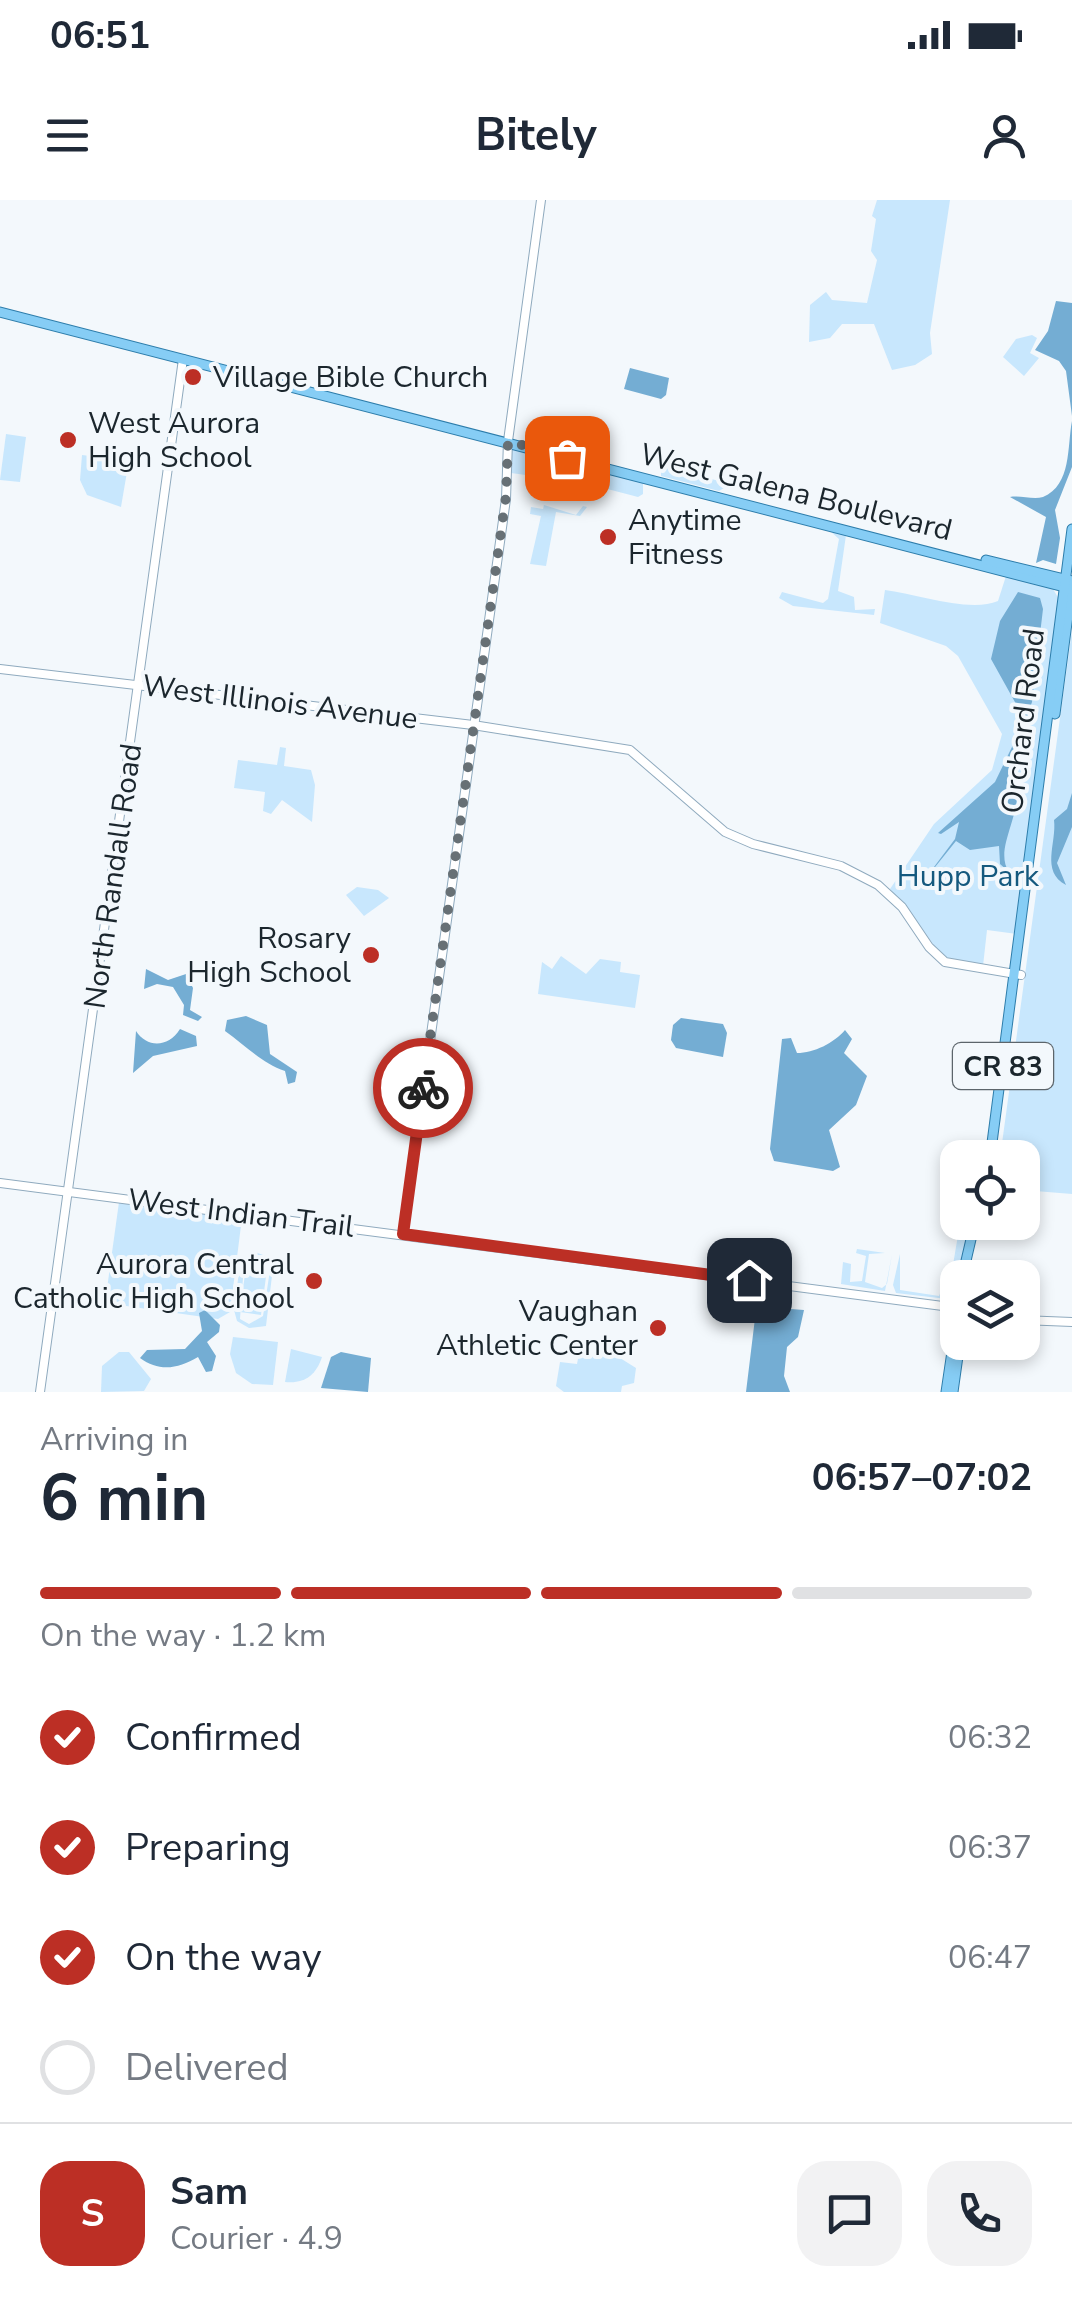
<!DOCTYPE html>
<meta charset="utf-8">
<style>
:root{--surface:#fff;--page:#f2f2f3;--text:#1f2937;--muted:#747a83;--line:#e0e1e3;--accent:#bc2f25}
body{margin:0;font-family:"Nunito Sans",sans-serif;background:var(--page);color:var(--text);height:100vh;display:flex;flex-direction:column;font-size:38px;white-space:nowrap}
*{box-sizing:border-box;margin:0}
p{font-size:32px;color:var(--muted)}
.icon{flex:none;width:55px;height:55px;fill:none;stroke:currentColor;stroke-width:2;stroke-linecap:round;stroke-linejoin:round}
.map{position:relative;height:1192px;overflow:hidden}
.details{display:flex;flex-direction:column;background:var(--surface);flex:1}
.details>*{flex:none}
.tools{position:absolute;left:940px;top:940px;display:grid;gap:20px}
.tools a{display:grid;place-items:center;width:100px;height:100px;border-radius:20px;background:var(--surface);box-shadow:0 5px 15px #0003;font-size:50px}
.pin{position:absolute;display:grid;place-items:center;width:85px;height:85px;color:#fff;margin:-42px;border-radius:20px;box-shadow:0 5px 15px #0006}
.courier{position:absolute;display:grid;place-items:center;width:100px;height:100px;margin:-50px;border:8px solid #bc2f25;border-radius:50%;background:#fff;color:#222;box-shadow:0 2px 12px #0007}
.headline em{font-style:normal;font-weight:700}
.headline div{display:flex;flex-direction:column-reverse}
.headline{display:flex;align-items:center;justify-content:space-between;height:170px;padding:0 40px}
h1{font-size:65px;font-weight:700;line-height:75px}
.bar{display:grid;grid-template-columns:repeat(4,1fr);gap:15px 10px;align-content:center;height:120px;padding:0 40px}
.bar i{height:12px;border-radius:8px;background:var(--line)}
.bar .active{background:var(--accent)}
.bar p{grid-column:span 4}
.line{display:flex;align-items:center;gap:25px;padding:0 40px;border-top:2px solid var(--line)}
.line div{flex:1}
.round{display:grid;place-items:center;flex:none;width:105px;height:105px;border-radius:30px;background:var(--page)}
ol{padding:0 40px;list-style:none}
li{display:flex;align-items:center;gap:30px;height:110px}
li p{margin-inline-start:auto}
li .icon{padding:10px;border-radius:50%;background:var(--accent);color:#fff;stroke-width:4}
li:last-child{color:var(--muted)}
li i{width:55px;height:55px;border:5px solid var(--line);border-radius:50%}
.status{display:flex;justify-content:space-between;align-items:center;height:70px;padding:0 50px;background:var(--surface);direction:ltr}
.status svg{height:28px;fill:currentColor}
header{display:flex;justify-content:space-between;align-items:center;height:130px;padding:0 40px;background:var(--surface);font-size:45px;font-weight:700}
.map>svg:first-child{display:block}
</style>
<div class="status"><b>06:51</b><svg viewBox="0 0 49 12"><path d="M0 12V9h3v3zM5 12V6h3v6zM10 12V3h3v9zM15 12V0h3v12zM26 1h20v11H26zM47 4h2v5h-2z"/></svg></div>
<header><svg class="icon" aria-label="menu" viewBox="0 0 24 24"><path d="M4 6h16M4 12h16M4 18h16"/></svg>Bitely<svg class="icon" aria-label="person" viewBox="0 0 24 24"><circle cx="12" cy="8" r="4"/><path d="M4 21q1-7 8-7t8 7"/></svg></header>
<div class="map">
<svg width="1072" height="1192" viewBox="0 0 1072 1192">
<rect width="100%" height="100%" fill="#f3f8fc"/>
<g fill="#c8e7fd" fill-rule="evenodd">
<polygon points="877,0 950,0 930,133 932,154 915,165 892,170 874,124 842,124 830,138 809,142 810,105 826,92 832,100 867,103 877,60 871,51 876,19 872,16"/>
<polygon points="1032,135 1037,138 1030,153 1039,158 1024,176 1003,157 1016,139"/>
<polygon points="6,234 26,237 20,282 0,280"/>
<polygon points="512,248 593,269 598,275 589,302 586,288 576,286 571,294 558,290 556,298 544,295 546,287 538,285 529,294 533,276 511,273"/>
<polygon points="82,255 123,260 128,266 121,307 87,295 80,280"/>
<polygon points="661,266 723,282 724,288 719,291 661,276"/>
<polygon points="599,270 643,282 643,294 638,297 596,286"/>
<polygon points="544,305 576,315 583,306 587,307 580,316 556,312 546,366 530,364 541,316 530,314 531,307 543,309"/>
<polygon points="829,330 846,335 838,391 854,397 855,410 875,409 874,415 793,406 779,398 782,392 823,403 828,399 839,339"/>
<path d="M 1006,376 L 1053,389 L 1059,399 L 1017,734 L 987,730 L 983,766 L 944,758 L 890,689 L 934,624 L 992,570 L 1002,534 L 958,456 L 946,446 L 880,423 L 885,390 C 916,394 970,413 998,401 Z"/>
<polygon points="1072,430 1072,994 1023,990 1022,958 1000,958"/>
<polygon points="280,547 286,548 284,566 311,570 315,585 312,622 282,600 271,614 263,611 265,592 234,588 238,560 277,565"/>
<polygon points="357,687 378,690 389,698 364,716 346,695"/>
<polygon points="561,756 586,774 600,759 621,762 620,772 640,775 635,808 538,794 542,762 552,769"/>
<polygon points="119,1002 242,1018 230,1112 218,1119 105,1103"/>
<polygon points="960,1023 972,1023 954,1101 953,1087 947,1099 896,1093 893,1085 900,1054 900,1090 939,1096 942,1089 949,1089"/>
<polygon points="857,1049 885,1053 869,1054 865,1082 882,1088 887,1084 892,1054 885,1091 841,1084 843,1062 851,1064 850,1082 862,1081 866,1056 856,1053"/>
<path d="M 255,1052 L 274,1059 L 266,1126 L 249,1128 L 237,1121 L 234,1110 L 240,1064 ZM 256,1056 L 266,1060 L 270,1070 L 263,1116 L 249,1124 L 240,1119 L 244,1064 Z"/>
<polygon points="246,1066 267,1069 261,1115 240,1112"/>
<polygon points="233,1137 278,1142 273,1185 252,1184 236,1173 230,1154"/>
<polygon points="580,1148 612,1153 636,1168 634,1183 622,1186 621,1192 564,1192 556,1186 560,1162 577,1164"/>
<path d="M 291,1149 L 322,1157 C 316,1175 305,1184 285,1182 Z"/>
<polygon points="119,1152 129,1152 151,1179 144,1191 101,1192 102,1166"/>
</g>
<g fill="#74add3">
<polygon points="1056,101 1072,103 1072,216 1066,171 1059,161 1035,150 1048,131"/>
<polygon points="630,168 669,178 666,195 661,199 624,189"/>
<path d="M 1072,221 L 1072,267 L 1055,310 L 1060,338 L 1056,364 L 1043,360 L 1036,363 L 1046,317 L 1010,297 C 1020,295 1033,300 1043,297 C 1072,285 1067,246 1072,221 Z"/>
<path d="M 1018,392 L 1040,398 L 1043,409 L 1032,502 L 1012,561 C 1032,608 991,645 1009,672 L 1000,664 L 999,646 L 970,650 L 956,641 L 919,687 L 955,639 L 959,622 L 941,634 L 938,633 L 995,582 L 1025,520 L 991,459 L 1000,421 Z"/>
<path d="M 1072,593 L 1072,627 L 1057,663 L 1066,685 C 1040,671 1057,643 1054,620 L 1067,609 Z"/>
<polygon points="146,769 168,780 186,774 193,788 190,810 202,817 198,821 183,815 184,805 173,787 157,784 144,789"/>
<path d="M 246,816 L 267,825 L 270,854 L 297,872 L 295,882 L 288,884 L 285,871 C 262,863 246,846 225,831 L 227,820 Z"/>
<polygon points="681,818 723,824 727,833 723,857 676,848 671,840 673,825"/>
<path d="M 180,829 L 196,836 L 197,846 L 153,856 L 133,873 L 136,831 C 147,848 168,848 180,829 Z"/>
<path d="M 845,830 L 852,839 L 844,853 L 867,876 L 856,905 L 829,930 L 840,967 L 833,971 L 774,961 L 770,949 L 782,839 L 791,838 L 797,853 C 814,853 834,843 845,830 Z"/>
<polygon points="764,1107 804,1110 798,1137 787,1147 784,1176 790,1192 746,1192 756,1110"/>
<path d="M 205,1110 L 220,1125 L 219,1132 L 207,1142 L 216,1156 L 212,1171 L 206,1172 L 198,1157 C 178,1169 159,1172 140,1158 L 147,1150 L 185,1149 L 202,1131 L 199,1113 Z"/>
<polygon points="341,1152 371,1158 368,1192 321,1188 331,1157"/>
</g>
<g fill="none" stroke-linecap="round" stroke-linejoin="round">
<defs>
<g id="secondary">
<polyline points="0,469 473,525 630,550 725,632 753,644 841,666 878,685 902,707 929,747 945,762 1021,775"/>
<polyline points="0,983 958,1108"/>
<polyline points="403,1034 506,299 508,241 541,0"/>
<polyline points="1022,1120 1072,1122"/>
<polyline points="40,1192 183,159"/>
</g>
<g id="primary">
<polyline points="0,112 1072,389"/>
<polyline points="986,360 1072,381"/>
<polyline points="1055,514 1072,385"/>
<polyline points="990,958 1072,329"/>
<polyline points="962,1078 975,1022"/>
<polyline points="946,1192 958,1111"/>
<polyline points="953,1192 960,1142"/>
</g>
</defs>
<use href="#secondary" stroke="#8faabe" stroke-width="10"/>
<use href="#primary" stroke="#2d7dab" stroke-width="11"/>
<use href="#secondary" stroke="#fff" stroke-width="8"/>
<use href="#primary" stroke="#86cdf5" stroke-width="9"/>
</g>
<g fill="none" stroke-linecap="round" stroke-linejoin="round">
<polyline stroke="#677075" stroke-width="10" stroke-dasharray="0 18" points="423,888 506,296 508,242 569,255 567,258"/>
<polyline stroke="#bc2f25" stroke-width="12" points="423,888 403,1034 749,1080"/>
</g>
<g fill="#bc2f25" stroke="#f3f8fc" stroke-width="4">
<circle cx="193" cy="177" r="10"/>
<circle cx="68" cy="240" r="10"/>
<circle cx="608" cy="337" r="10"/>
<circle cx="371" cy="755" r="10"/>
<circle cx="314" cy="1081" r="10"/>
<circle cx="658" cy="1128" r="10"/>
</g>
<g text-anchor="middle" stroke-width="8" stroke-linejoin="round" paint-order="stroke">
<rect fill="#f3f8fc" stroke="#5c656b" stroke-width="2.5" x="953" y="843" width="100" height="46" rx="8"/>
<g font-size="28" font-weight="bold" fill="#1b262d">
<text x="1003" y="876">CR 83</text>
</g>
<g font-size="30" fill="#1b262d" stroke="#f3f8fc" text-anchor="start">
<text x="213" y="187">Village Bible Church</text>
<text x="88" y="233">West Aurora<tspan x="88" dy="34">High School</tspan></text>
<text x="628" y="330">Anytime<tspan x="628" dy="34">Fitness</tspan></text>
<text x="351" y="748" text-anchor="end">Rosary<tspan x="351" dy="34">High School</tspan></text>
<text x="294" y="1074" text-anchor="end">Aurora Central<tspan x="294" dy="34">Catholic High School</tspan></text>
<text x="638" y="1121" text-anchor="end">Vaughan<tspan x="638" dy="34">Athletic Center</tspan></text>
</g>
<g font-size="30" fill="#1b262d" stroke="#f3f8fc">
<text transform="translate(796 292) rotate(14)" y="10">West Galena Boulevard</text>
<text transform="translate(280 502) rotate(7)" y="10">West Illinois Avenue</text>
<text transform="translate(1023 521) rotate(-83)" y="10">Orchard Road</text>
<text transform="translate(113 676) rotate(-82)" y="10">North Randall Road</text>
<text transform="translate(241 1013) rotate(7)" y="10">West Indian Trail</text>
</g>
<g font-size="30" fill="#15597e" stroke="#f3f8fc">
<text x="968" y="686">Hupp Park</text>
</g>
</g>
</svg>
<div class="tools">
<a><svg class="icon" aria-label="locate" viewBox="0 0 24 24"><circle cx="12" cy="12" r="6"/><path d="M12 2v4M12 18v4M2 12h4M18 12h4"/></svg></a>
<a><svg class="icon" aria-label="layers" viewBox="0 0 24 24"><path d="M12 4l9 5-9 5-9-5zM3 14l9 5 9-5"/></svg></a>
</div>
<div class="pin" style="left:567px;top:258px;background:#ea580c"><svg class="icon" aria-label="bag" viewBox="0 0 24 24"><path d="M5 8h14l-1 12H6zM9 8a3 3 0 0 1 6 0"/></svg></div>
<div class="pin" style="left:749px;top:1080px;background:#1f2937"><svg class="icon" aria-label="home" viewBox="0 0 24 24"><path d="M3 11l9-7 9 7M6 9v11h12V9"/></svg></div>
<div class="courier" style="left:423px;top:888px"><svg class="icon" aria-label="bike" viewBox="0 0 24 24"><circle cx="6" cy="16" r="4"/><circle cx="18" cy="16" r="4"/><path d="M6 16l4-8h5l3 8M10 8l3 8H6M13 5h3"/></svg></div>
</div>
<section class="details">
<div class="headline"><div><h1>6 min</h1><p>Arriving in</p></div><em>06:57–07:02</em></div>
<div class="bar"><i class="active"></i><i class="active"></i><i class="active"></i><i></i><p>On the way · 1.2 km</p></div>
<ol>
<li><svg class="icon" aria-label="check" viewBox="0 0 24 24"><path d="M5 12l5 5 9-10"/></svg>Confirmed<p>06:32</p></li>
<li><svg class="icon" aria-label="check" viewBox="0 0 24 24"><path d="M5 12l5 5 9-10"/></svg>Preparing<p>06:37</p></li>
<li><svg class="icon" aria-label="check" viewBox="0 0 24 24"><path d="M5 12l5 5 9-10"/></svg>On the way<p>06:47</p></li>
<li><i></i>Delivered</li>
</ol>
<div class="line" style="height:180px"><b class="round" style="background:var(--accent);color:#fff">S</b><div><b>Sam</b><p>Courier · 4.9</p></div><a class="round"><svg class="icon" aria-label="chat" viewBox="0 0 24 24"><path d="M4 5h16v11H9l-5 4z"/></svg></a><a class="round"><svg class="icon" aria-label="phone" viewBox="0 0 24 24"><path d="M5 4h4l2 5-3 2q2 4 5 5l2-3 5 2v4C11 20 4 13 5 4z"/></svg></a></div>
</section>
